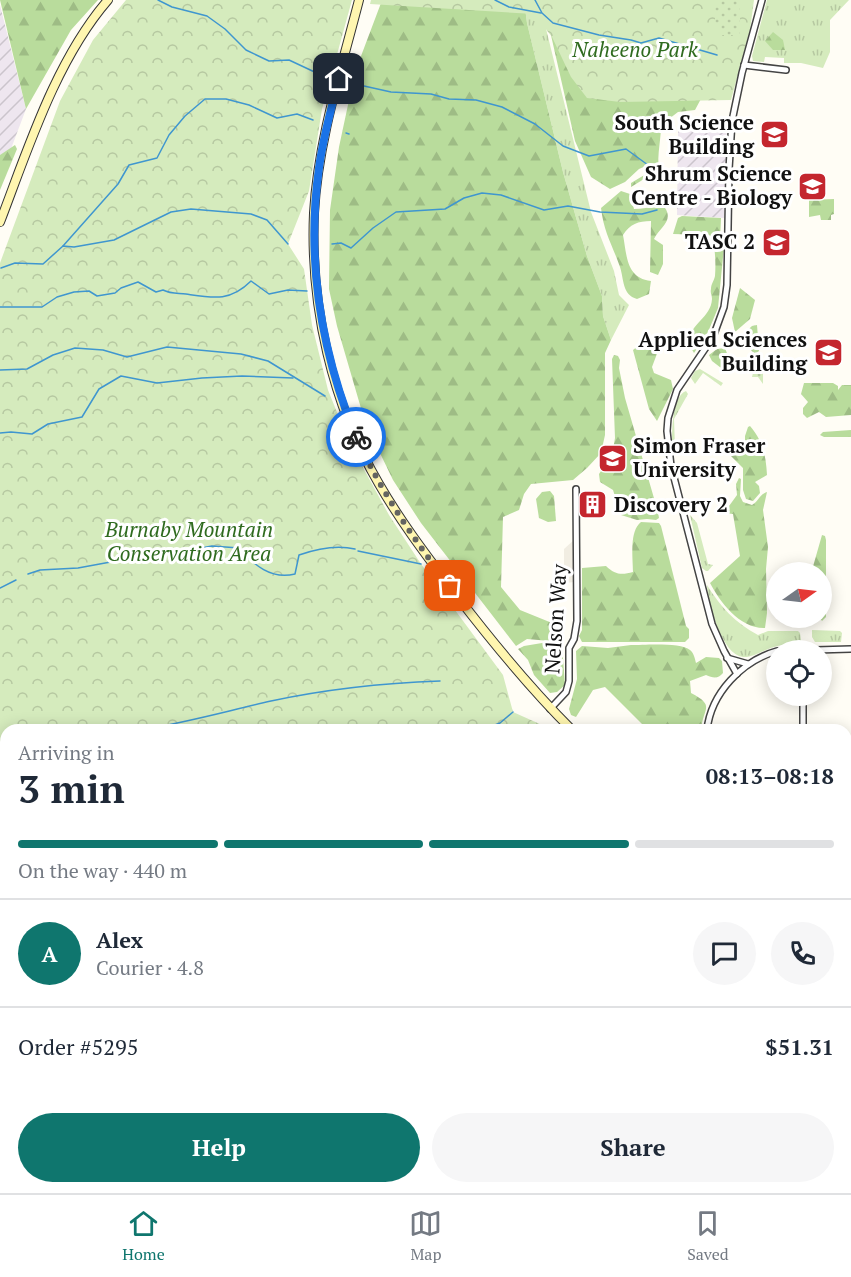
<!DOCTYPE html>
<meta charset="utf-8">
<style>
:root{--surface:#fff;--page:#f6f6f7;--text:#1f2937;--muted:#747a83;--line:#e0e1e3;--accent:#0f766e}
body{margin:0;font-family:"PT Serif",serif;background:var(--page);color:var(--text);height:100vh;display:flex;flex-direction:column;font-size:22px;white-space:nowrap}
*{box-sizing:border-box;margin:0}
p{font-size:20px;color:var(--muted)}
.icon{flex:none;width:33px;height:33px;fill:none;stroke:currentColor;stroke-width:2;stroke-linecap:round;stroke-linejoin:round}
.map{position:relative;flex:1;overflow:hidden}
.side{position:absolute;left:0px;top:724px;width:852px;height:470px;display:flex;flex-direction:column;background:var(--surface);border-radius:18px 18px 0 0;box-shadow:0 3px 15px #0003}
.side>*{flex:none}
.needle{width:39px;rotate:76deg}
.fabs{position:absolute;left:766px;top:562px;display:grid;gap:12px}
.fabs a{display:grid;place-items:center;width:66px;height:66px;border-radius:50%;background:var(--surface);box-shadow:0 3px 15px #0003;font-size:30px}
.pin{position:absolute;display:grid;place-items:center;width:51px;height:51px;color:#fff;margin:-26px;border-radius:12px;box-shadow:0 3px 9px #0006}
.courier{position:absolute;display:grid;place-items:center;width:60px;height:60px;margin:-30px;border:4px solid #1a73e8;border-radius:50%;background:#fff;color:#222;box-shadow:0 2px 8px #0007}
.overview em{font-style:normal;font-weight:700}
.overview div{display:flex;flex-direction:column-reverse}
.overview{display:flex;align-items:center;justify-content:space-between;height:102px;padding:0 18px}
h1{font-size:39px;font-weight:700;line-height:45px}
.bar{display:grid;grid-template-columns:repeat(4,1fr);gap:9px 6px;align-content:center;height:72px;padding:0 18px}
.bar i{height:8px;border-radius:4px;background:var(--line)}
.bar .selected{background:var(--accent)}
.bar p{grid-column:span 4}
.line{display:flex;align-items:center;gap:15px;padding:0 18px;border-top:2px solid var(--line)}
.line div{flex:1}
.round{display:grid;place-items:center;flex:none;width:63px;height:63px;border-radius:32px;background:var(--page)}
.cta{display:flex;gap:12px;margin-top:auto;padding:12px 18px}
.cta a{flex:1;height:69px;border-radius:36px;background:var(--accent);color:#fff;font-size:24px;font-weight:700;line-height:69px;text-align:center}
.cta a+a{background:var(--page);color:var(--text)}
.dock{display:flex;justify-content:space-around;align-items:center;height:84px;border-top:2px solid var(--line);background:var(--surface);font-size:16px;color:var(--muted)}
.dock a{display:grid;justify-items:center;gap:3px}
.dock .selected{color:var(--accent)}
.map>svg:first-child{display:block}
</style>
<div class="map">
<svg width="851" height="1193" viewBox="0 0 851 1193">
<defs>
<pattern id="industrial-furrows" width="10" height="10" patternUnits="userSpaceOnUse" patternTransform="scale(1.5)"><rect width="10" height="10" fill="#eee6ef"/><path d="M-1 1l2-2M0 10L10 0M9 11l2-2" fill="none" stroke="#cbc4cc"/></pattern>
<pattern id="grass-tufts" width="24" height="20" patternUnits="userSpaceOnUse" patternTransform="scale(1.5)"><rect width="24" height="20" fill="#d5ebbd"/><path d="M3 7l-1-3M5 7V3M7 7l1-3M15 17l-1-3M17 17v-4M19 17l1-3" fill="none" stroke="#b6c8a1"/></pattern>
<pattern id="forest-firs" width="22" height="20" patternUnits="userSpaceOnUse" patternTransform="scale(1.5)"><rect width="22" height="20" fill="#b9dc9c"/><path d="M5 1l3.5 6h-7zM16 11l3.5 6h-7z" fill="#9ebc85"/></pattern>
<pattern id="park-crowns" width="20" height="18" patternUnits="userSpaceOnUse" patternTransform="scale(1.5)"><rect width="20" height="18" fill="#d5ebbd"/><path d="M2 6a3 3 0 1 1 6 0M12 15a3 3 0 1 1 6 0" fill="none" stroke="#b6c8a1"/></pattern>
<pattern id="garden-dots" width="8" height="8" patternUnits="userSpaceOnUse" patternTransform="scale(1.5)"><rect width="8" height="8" fill="#d5ebbd"/><path d="M2 2h.1M6 6h.1" fill="none" stroke="#b6c8a1" stroke-width="1.8" stroke-linecap="round"/></pattern>
</defs>
<rect width="100%" height="100%" fill="#fffdf5"/>
<g fill="url(#industrial-furrows)">
<polygon points="0,5 26,109 0,178"/>
<polygon points="727,122 724,218 677,215 678,132 682,124"/>
</g>
<g fill="url(#grass-tufts)">
<polygon points="524,0 539,0 591,212 614,271 619,295 629,305 611,340 603,316 602,296 587,256 563,172 527,23"/>
<polygon points="767,0 849,0 830,20 830,52 823,68 801,63 784,63 784,58 765,57 764,62 753,61 752,56"/>
<polygon points="700,369 723,383 721,386 703,373 695,384 691,378 695,371"/>
<path d="M 686,391 L 688,394 L 674,419 L 675,447 L 672,445 C 672,431 672,396 686,391 Z"/>
<polygon points="690,515 697,523 708,564 713,565 708,571 706,571 702,568"/>
<path d="M 707,585 C 720,606 735,623 758,635 L 768,631 L 798,631 L 800,633 L 801,641 C 794,645 783,644 774,647 C 765,649 753,658 743,657 C 722,655 708,603 707,585 Z"/>
<polygon points="812,630 840,631 842,633 841,642 815,642 812,637"/>
</g>
<g fill="url(#forest-firs)">
<polygon points="0,0 98,0 71,30 26,109"/>
<polygon points="524,0 527,23 563,172 587,256 602,296 603,316 611,340 605,353 605,435 601,453 587,468 573,480 531,484 524,494 519,510 503,517 501,587 520,610 557,625 561,635 561,642 527,639 516,646 421,523 393,480 365,422 337,326 329,289 330,210 339,147 355,72 381,3"/>
<path d="M 543,0 L 703,95 L 695,110 L 678,112 L 661,125 C 661,144 655,160 661,179 L 655,183 L 644,179 L 631,187 L 631,183 L 646,174 L 648,165 L 639,169 L 625,182 L 610,189 L 591,177 L 575,141 Z"/>
<polygon points="773,32 783,40 785,50 773,50 765,41"/>
<polygon points="15,145 17,149 0,190 0,155"/>
<path d="M 621,191 L 630,194 L 634,209 C 645,209 655,205 665,208 C 674,221 659,228 654,239 L 663,245 L 663,264 L 658,275 L 650,272 L 651,221 C 638,221 630,224 623,235 C 627,256 626,278 651,281 L 649,294 L 637,299 C 622,295 624,279 620,267 C 612,244 604,233 601,208 Z"/>
<polygon points="834,199 834,214 831,215 831,220 821,220 820,215 809,217 809,200"/>
<path d="M 682,216 L 721,218 L 720,240 L 724,247 L 718,308 L 708,332 L 694,353 C 678,327 711,322 712,299 C 712,295 710,293 711,289 C 711,284 714,281 715,276 C 716,264 715,250 713,238 L 709,235 L 673,234 L 678,218 Z"/>
<polygon points="740,288 755,300 750,319 735,332 732,318"/>
<polygon points="757,325 759,351 755,354 739,338 752,326"/>
<polygon points="655,341 661,343 652,367 654,373 671,380 673,389 657,421 649,409 633,350 638,346 645,348"/>
<polygon points="725,348 728,356 725,363 727,369 725,371 712,361 709,355 717,349"/>
<polygon points="614,355 618,356 620,360 619,368 625,398 658,512 659,518 656,520 647,519 637,520 621,515 613,490 600,482 599,474 612,455 615,438 612,359"/>
<polygon points="804,383 833,383 838,386 838,390 842,385 851,385 851,415 826,417 819,412 807,418 803,414 803,408 808,402 801,394"/>
<path d="M 750,426 C 763,441 766,456 767,475 L 755,482 L 759,486 L 760,493 L 753,501 L 746,499 L 743,490 L 743,468 L 731,456 L 736,453 L 745,453 L 745,436 L 748,427 Z"/>
<polygon points="851,430 851,437 824,437 820,435 823,432"/>
<path d="M 739,478 L 741,479 L 740,496 L 743,502 L 752,505 C 758,502 760,494 767,492 L 763,510 L 768,547 L 766,569 L 767,613 L 765,628 C 740,629 720,602 710,583 L 740,556 L 733,514 L 724,513 L 737,495 L 736,484 Z"/>
<polygon points="550,491 554,496 556,521 548,522 539,518 536,499 542,492"/>
<path d="M 641,522 L 659,523 L 661,526 L 686,626 L 689,629 L 689,638 L 685,642 L 582,642 L 579,636 L 582,630 L 582,568 L 606,566 C 615,575 622,575 633,572 C 633,558 629,531 641,522 Z"/>
<polygon points="822,535 825,536 826,540 826,617 822,621 820,618 822,618 822,573 814,573 812,570"/>
<polygon points="548,642 562,645 565,685 557,692 550,693 534,675 528,660 518,649 524,646"/>
<path d="M 631,645 C 644,645 681,642 690,650 C 694,653 695,659 696,663 L 706,657 L 719,658 L 722,661 L 723,673 C 718,679 713,678 706,675 L 690,681 L 691,693 C 716,706 703,708 701,730 L 648,730 L 605,687 L 593,690 L 576,717 L 571,715 L 569,709 L 577,679 L 576,651 L 582,646 L 608,648 Z"/>
<polygon points="846,902 851,905 851,933 846,933"/>
<polygon points="0,1119 6,1126 6,1188 66,1188 71,1193 0,1193"/>
</g>
<g fill="url(#park-crowns)">
<polygon points="126,0 352,0 322,109 309,191 288,244 304,269 312,325 328,390 349,442 389,515 421,564 503,675 513,712 553,730 6,730 6,1091 0,1084 0,263 60,101 93,40"/>
<polygon points="371,0 754,0 750,30 731,100 620,102 587,98 571,77 552,37 534,14 370,4"/>
<polygon points="846,792 851,792 851,853 846,850"/>
<polygon points="846,954 851,956 851,1193 101,1193 96,1188 846,1188"/>
</g>
<g fill="url(#garden-dots)">
<polygon points="715,0 740,0 740,35 722,35 719,29 715,29"/>
<polygon points="751,357 763,357 763,384 758,377 752,377 753,373 750,372"/>
</g>
<polygon fill="#f1ede2" points="575,539 575,582 564,583 564,549"/>
<g fill="none" stroke-linecap="round" stroke-linejoin="round">
<g stroke="#3f96cf" stroke-width="1.5">
<polyline points="158,0 172,7 207,16 225,29 246,50 269,61 289,60 321,75"/>
<polyline points="495,0 509,7 541,13"/>
<polyline points="535,0 542,13 553,23 599,35 631,40 641,43 659,38 717,55"/>
<polyline points="355,84 391,92 431,94 449,99 476,100 502,107 535,124 563,146 589,156 626,149 663,176"/>
<polyline points="346,133 349,134"/>
<polyline points="332,244 341,243 351,248 373,228 396,212 445,209 464,198 482,193 501,195 544,210 568,206 600,212 642,214 657,210"/>
<polyline points="63,246 118,184 129,165 157,158 169,135 185,116 205,99 226,99 249,105 277,118 297,114 313,120"/>
<polyline points="1,268 15,263 43,264 63,246 74,247 114,240 171,212 191,209 251,214 267,220 288,244"/>
<path d="M 0,307 L 42,307 L 57,297 L 74,292 L 89,291 L 97,296 L 115,293 L 121,288 L 138,282 L 156,292 L 163,290 C 171,294 177,293 186,294 C 213,298 230,302 251,281 L 269,294 L 288,290 L 307,291"/>
<polyline points="0,370 27,369 53,355 75,348 103,350 127,357 167,347 241,354 268,361 325,396"/>
<polyline points="0,433 11,432 32,434 48,424 82,417 99,389 121,376 157,383 202,378 242,376 293,378"/>
<polyline points="358,551 421,564"/>
<path d="M 28,574 L 40,570 L 78,568 L 116,561 L 141,559 L 212,546 L 239,548 C 254,565 271,580 295,574 L 299,555 C 316,549 338,545 355,549"/>
<polyline points="0,588 16,580"/>
<path d="M 140,730 C 185,723 227,711 271,701 C 327,689 384,683 440,681"/>
<polyline points="482,730 500,723 513,712"/>
<polyline points="0,810 6,806"/>
<polyline points="0,960 6,957"/>
<polyline points="846,1053 851,1047"/>
<polyline points="753,1188 753,1193"/>
<polyline points="376,1193 380,1188"/>
<polyline points="421,1193 432,1188"/>
<polyline points="622,1193 626,1188"/>
<polyline points="785,1193 791,1188"/>
</g>
<defs>
<g id="street">
<polyline points="744,65 786,70"/>
<polyline points="780,651 851,649"/>
<polyline points="727,658 748,664"/>
<polyline points="737,674 724,651 712,624 671,466 667,431 668,418 677,390 713,337 724,307 727,285 729,169 732,121 742,73 762,0"/>
<polyline points="803,696 803,730"/>
<polyline points="550,709 566,692 569,681 569,648 574,639 577,621 576,489"/>
<path d="M 707,730 C 711,693 742,661 777,651"/>
<polyline points="846,857 851,859"/>
</g>
<g id="secondary">
<path d="M 359,0 C 341,70 318,141 314,213 C 310,306 332,404 379,484 C 402,524 430,560 457,596 C 493,643 530,688 572,730"/>
<path d="M 0,222 C 28,149 56,60 108,0"/>
<polyline points="846,941 851,944"/>
<polyline points="0,1102 6,1108"/>
<polyline points="77,1188 82,1193"/>
<polyline points="87,1188 92,1193"/>
</g>
</defs>
<use href="#street" stroke="#444" stroke-width="8"/>
<use href="#secondary" stroke="#333" stroke-width="10"/>
<use href="#street" stroke="#fff" stroke-width="5"/>
<use href="#secondary" stroke="#fff6b0" stroke-width="8"/>
</g>
<g fill="none" stroke-linecap="round" stroke-linejoin="round">
<path stroke="#646461" stroke-width="6" stroke-dasharray="0 10.8" d="M 356,437 C 381,491 413,539 450,586"/>
<path stroke="#1a73e8" stroke-width="8" d="M 339,79 C 331,108 323,138 319,168 C 306,260 321,351 356,437"/>
</g>
<defs>
<symbol id="university-square" viewBox="-11 -11 22 22"><rect x="-9" y="-9" width="18" height="18" rx="4" fill="#c4262e" stroke="#fff"/><path d="M0-5L7-2L0 1L-7-2ZM-4 1L0 2.5L4 1V4Q0 6-4 4Z" fill="#fff"/></symbol>
<symbol id="building-square" viewBox="-11 -11 22 22"><rect x="-9" y="-9" width="18" height="18" rx="4" fill="#c4262e" stroke="#fff"/><path d="M-4-6H4V6H1V3H-1V6H-4ZM-2.5-4.3h1.7v1.8h-1.7ZM.8-4.3h1.7v1.8H.8ZM-2.5-1h1.7V.8h-1.7ZM.8-1h1.7V.8H.8Z" fill="#fff"/></symbol>
</defs>
<g fill-rule="evenodd">
<use href="#university-square" x="758" y="118" width="33" height="33"/>
<use href="#university-square" x="796" y="170" width="33" height="33"/>
<use href="#university-square" x="760" y="226" width="33" height="33"/>
<use href="#university-square" x="812" y="336" width="33" height="33"/>
<use href="#university-square" x="596" y="442" width="33" height="33"/>
<use href="#building-square" x="576" y="488" width="33" height="33"/>
</g>
<g text-anchor="middle" stroke-width="6" stroke-linejoin="round" paint-order="stroke">
<g font-size="21" font-style="italic" fill="#2f6b1f" stroke="#fff">
<text x="635" y="57">Naheeno Park</text>
<text x="189" y="537">Burnaby Mountain<tspan x="189" dy="24">Conservation Area</tspan></text>
</g>
<g font-size="21" font-weight="bold" fill="#111" stroke="#fff" text-anchor="end">
<text x="754" y="130">South Science<tspan x="754" dy="24">Building</tspan></text>
<text x="792" y="181">Shrum Science<tspan x="792" dy="24">Centre - Biology</tspan></text>
<text x="755" y="249">TASC 2</text>
<text x="807" y="347">Applied Sciences<tspan x="807" dy="24">Building</tspan></text>
<text x="633" y="453" text-anchor="start">Simon Fraser<tspan x="633" dy="24">University</tspan></text>
<text x="614" y="512" text-anchor="start">Discovery 2</text>
</g>
<g font-size="21" fill="#111" stroke="#fff">
<text transform="translate(556 619) rotate(-86)" y="7">Nelson Way</text>
</g>
</g>
</svg>
<div class="fabs">
<a><svg class="needle" viewBox="-14 -14 28 28"><path d="M0-13l5 13h-10z" fill="#e53935"/><path d="M0 13l5-13h-10z" fill="#747a83"/></svg></a>
<a><svg class="icon" aria-label="locate" viewBox="0 0 24 24"><circle cx="12" cy="12" r="6"/><path d="M12 2v4M12 18v4M2 12h4M18 12h4"/></svg></a>
</div>
<div class="pin" style="left:450px;top:586px;background:#ea580c"><svg class="icon" aria-label="bag" viewBox="0 0 24 24"><path d="M5 8h14l-1 12H6zM9 8a3 3 0 0 1 6 0"/></svg></div>
<div class="pin" style="left:339px;top:79px;background:#1f2937"><svg class="icon" aria-label="home" viewBox="0 0 24 24"><path d="M3 11l9-7 9 7M6 9v11h12V9"/></svg></div>
<div class="courier" style="left:356px;top:437px"><svg class="icon" aria-label="bike" viewBox="0 0 24 24"><circle cx="6" cy="16" r="4"/><circle cx="18" cy="16" r="4"/><path d="M6 16l4-8h5l3 8M10 8l3 8H6M13 5h3"/></svg></div>
<section class="side">
<div class="overview"><div><h1>3 min</h1><p>Arriving in</p></div><em>08:13–08:18</em></div>
<div class="bar"><i class="selected"></i><i class="selected"></i><i class="selected"></i><i></i><p>On the way · 440 m</p></div>
<div class="line" style="height:108px"><b class="round" style="background:var(--accent);color:#fff">A</b><div><b>Alex</b><p>Courier · 4.8</p></div><a class="round"><svg class="icon" aria-label="chat" viewBox="0 0 24 24"><path d="M4 5h16v11H9l-5 4z"/></svg></a><a class="round"><svg class="icon" aria-label="phone" viewBox="0 0 24 24"><path d="M5 4h4l2 5-3 2q2 4 5 5l2-3 5 2v4C11 20 4 13 5 4z"/></svg></a></div>
<div class="line" style="height:78px"><div>Order #5295</div><b>$51.31</b></div>
<div class="cta"><a>Help</a><a>Share</a></div>
</section>
</div>
<nav class="dock">
<a class="selected"><svg class="icon" aria-label="home" viewBox="0 0 24 24"><path d="M3 11l9-7 9 7M6 9v11h12V9"/></svg>Home</a>
<a><svg class="icon" aria-label="map" viewBox="0 0 24 24"><path d="M3 6l6-2 6 2 6-2v14l-6 2-6-2-6 2zM9 4v14M15 6v14"/></svg>Map</a>
<a><svg class="icon" aria-label="saved" viewBox="0 0 24 24"><path d="M7 4h10v16l-5-4-5 4z"/></svg>Saved</a>
</nav>
